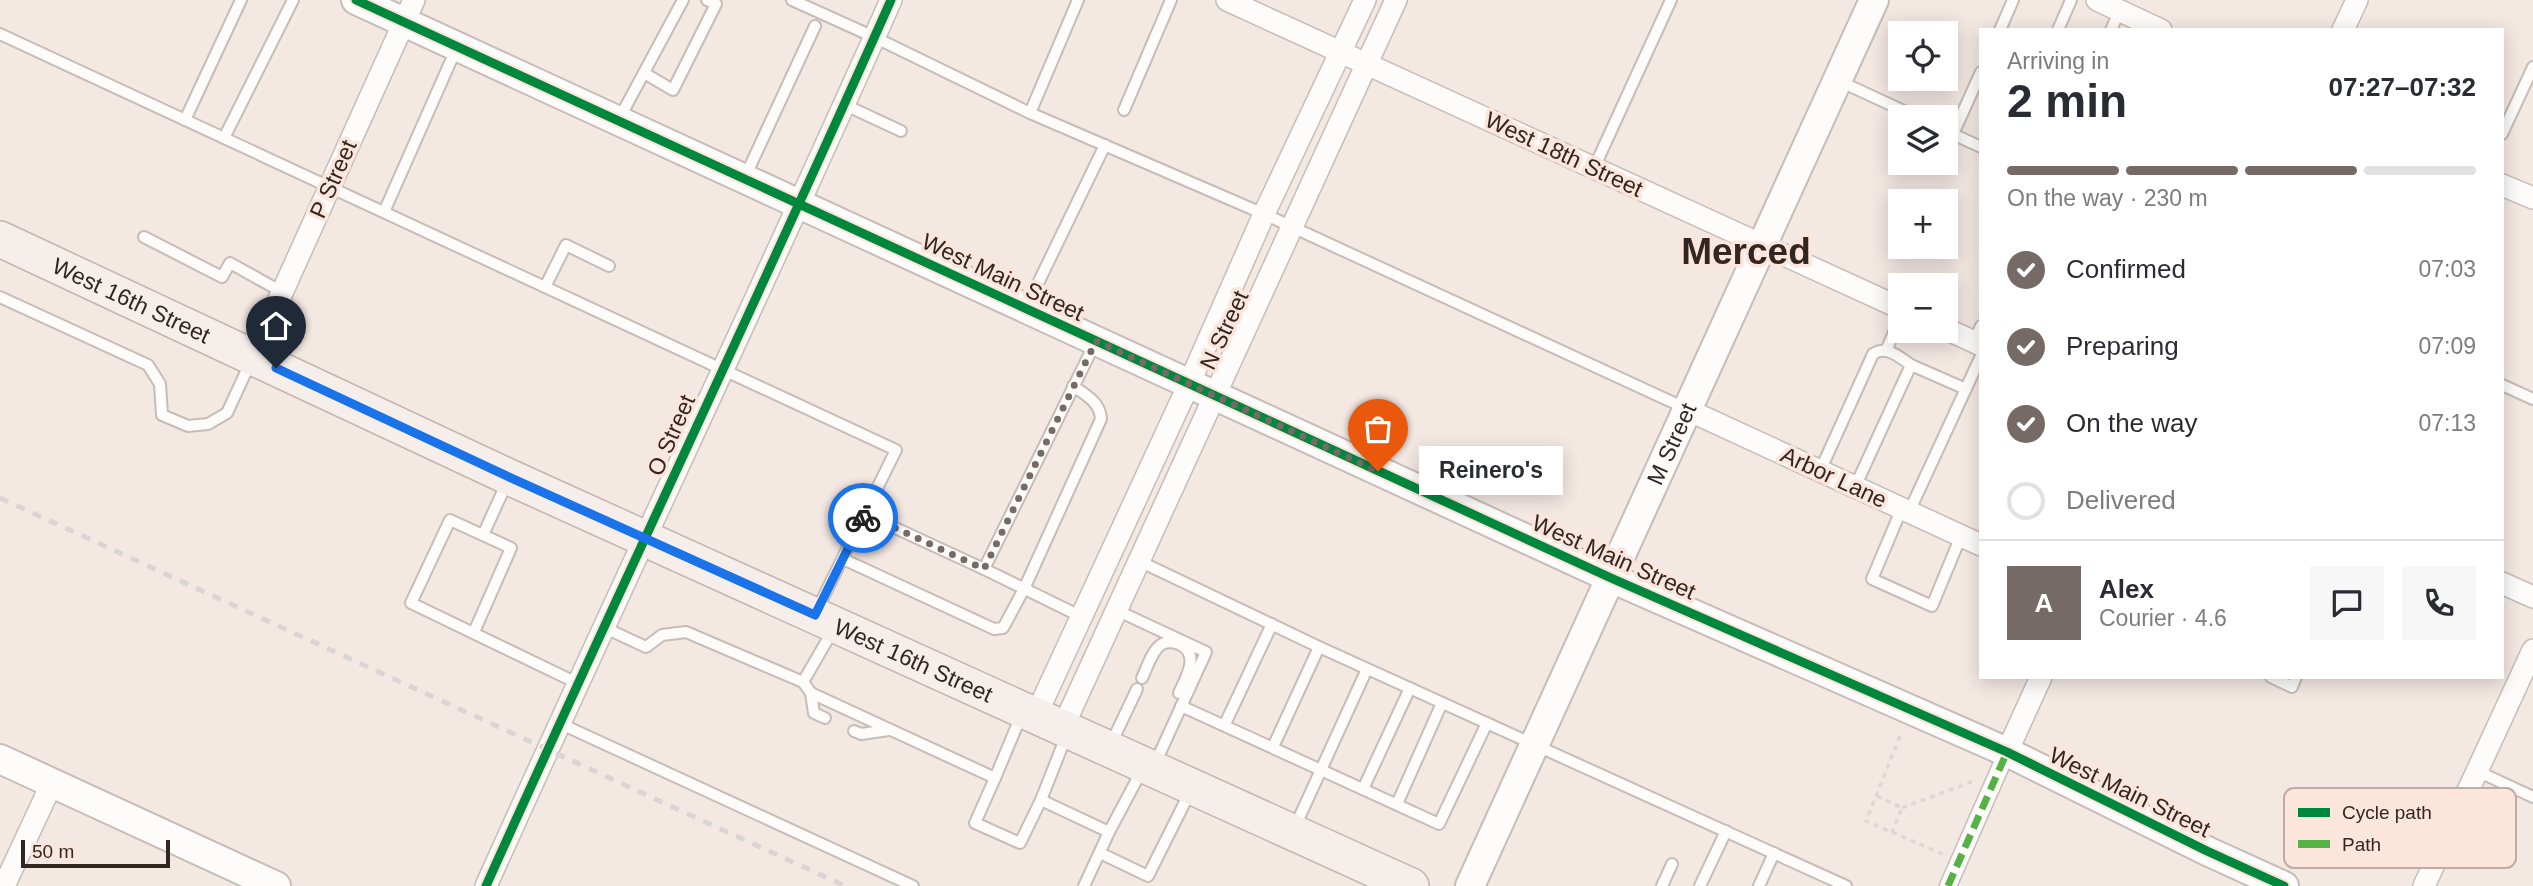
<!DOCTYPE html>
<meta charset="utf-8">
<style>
:root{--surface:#fff;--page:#f7f7f7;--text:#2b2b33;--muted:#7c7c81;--line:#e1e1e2;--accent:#756a66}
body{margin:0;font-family:Arial,sans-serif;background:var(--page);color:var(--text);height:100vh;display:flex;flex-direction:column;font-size:26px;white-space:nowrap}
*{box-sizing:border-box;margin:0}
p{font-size:23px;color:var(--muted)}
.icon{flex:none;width:38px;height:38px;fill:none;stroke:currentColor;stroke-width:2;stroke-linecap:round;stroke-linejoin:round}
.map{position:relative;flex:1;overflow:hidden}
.details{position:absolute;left:1979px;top:28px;width:525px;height:651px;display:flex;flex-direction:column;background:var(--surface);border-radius:0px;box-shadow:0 4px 18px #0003}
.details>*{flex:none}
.tools{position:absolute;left:1888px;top:21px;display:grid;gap:14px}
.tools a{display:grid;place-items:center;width:70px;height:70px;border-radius:0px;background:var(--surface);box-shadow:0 4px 18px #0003;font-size:35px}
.scale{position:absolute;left:21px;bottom:18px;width:149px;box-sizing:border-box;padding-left:7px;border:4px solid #312622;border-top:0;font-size:19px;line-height:24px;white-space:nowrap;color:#312622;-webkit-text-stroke:5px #fce5db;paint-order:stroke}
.pin{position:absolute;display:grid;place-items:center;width:60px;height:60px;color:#fff;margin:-72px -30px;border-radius:50% 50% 50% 0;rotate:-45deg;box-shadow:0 0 7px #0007}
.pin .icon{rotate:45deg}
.courier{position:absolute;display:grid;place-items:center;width:70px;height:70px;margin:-35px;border:5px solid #1a73e8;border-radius:50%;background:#fff;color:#222;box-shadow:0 2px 9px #0007}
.bubble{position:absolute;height:49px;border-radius:0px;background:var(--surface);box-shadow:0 4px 18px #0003;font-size:23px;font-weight:600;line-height:49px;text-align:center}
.summary em{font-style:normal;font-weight:600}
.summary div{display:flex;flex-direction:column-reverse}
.summary{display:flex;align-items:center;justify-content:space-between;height:119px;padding:0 28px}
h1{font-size:46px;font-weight:600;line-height:52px}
.bar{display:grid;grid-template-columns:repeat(4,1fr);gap:10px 7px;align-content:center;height:84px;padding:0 28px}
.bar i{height:9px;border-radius:5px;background:var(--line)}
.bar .current{background:var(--accent)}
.bar p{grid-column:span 4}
.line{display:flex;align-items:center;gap:18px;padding:0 28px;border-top:2px solid var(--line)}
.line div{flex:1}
.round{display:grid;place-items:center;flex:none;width:74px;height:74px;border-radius:0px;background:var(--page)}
ol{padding:0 28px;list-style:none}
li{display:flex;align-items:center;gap:21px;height:77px}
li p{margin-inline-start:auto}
li .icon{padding:7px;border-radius:50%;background:var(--accent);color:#fff;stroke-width:4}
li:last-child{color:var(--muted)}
li i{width:38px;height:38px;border:4px solid var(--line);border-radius:50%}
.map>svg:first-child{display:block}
</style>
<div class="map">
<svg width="2533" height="886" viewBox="0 0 2533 886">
<rect width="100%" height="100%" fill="#f4e8e3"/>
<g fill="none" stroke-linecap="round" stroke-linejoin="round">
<defs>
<g id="service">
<polyline points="792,0 874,37 1030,113 1264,214 1685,408"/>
<polyline points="2000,30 2013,0"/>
<polyline points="2058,30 2071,0"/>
<polyline points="2111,30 2120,10"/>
<polyline points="0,34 896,450 817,610"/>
<polyline points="644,73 673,90 716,4 707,0"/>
<polyline points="1837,80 1917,117"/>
<polyline points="843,104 901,131"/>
<polyline points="1124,110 1171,0"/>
<polyline points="1030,113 1078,0"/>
<polyline points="185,120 241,0"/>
<polyline points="618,121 683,0"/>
<polyline points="1946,131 1981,147"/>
<polyline points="1953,134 1981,72"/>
<polyline points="2502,134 2533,67"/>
<polyline points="224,138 293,0"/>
<polyline points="1594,168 1671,0"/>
<polyline points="745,177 815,26"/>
<polyline points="384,212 457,47"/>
<polyline points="144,237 222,277 230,263 282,292"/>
<polyline points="545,287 566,245 609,266"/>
<polyline points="0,297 148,365 160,384 162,415 188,426 208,424 227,413 251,361"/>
<polyline points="1027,306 1105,145"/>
<polyline points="1974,342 1981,326"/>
<polyline points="1886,351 1900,318"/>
<polyline points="1911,365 1966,389"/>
<polyline points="2502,385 2533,399"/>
<path d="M 1820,471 L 1873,354 C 1887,345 1899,357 1911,365 L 1855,487"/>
<polyline points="1902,508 1872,579 1932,606 1961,536"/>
<polyline points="1909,512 1981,356"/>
<polyline points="865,514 984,569 1082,617"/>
<polyline points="483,535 508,480"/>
<path d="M 843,559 L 994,629 L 1003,628 L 1024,589 L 1101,419 C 1100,402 1086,395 1073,386"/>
<polyline points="1139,561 1319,647 1846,886"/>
<polyline points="984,569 1096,341"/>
<polyline points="1116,610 1206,652 1154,766"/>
<polyline points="603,627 646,647 662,635 686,632 803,682 811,693 995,778 975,823 1020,843 1041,800 1109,832 1084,886"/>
<polyline points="474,632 511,548 450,520 411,603 577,683"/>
<polyline points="2271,677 2292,687 2296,677"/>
<path d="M 1142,678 C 1147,668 1152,650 1162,644 C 1168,641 1173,642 1179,644 C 1201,653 1186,678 1179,693"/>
<polyline points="803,682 833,630"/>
<polyline points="811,693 814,713 825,718"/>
<polyline points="1181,706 1439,824 1487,723"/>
<polyline points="559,723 913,886"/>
<polyline points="1225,724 1272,624"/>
<polyline points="854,731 861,734 889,730"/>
<polyline points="1110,746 1137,689"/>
<polyline points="1273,747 1319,647"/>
<polyline points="2477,771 2533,797"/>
<polyline points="995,778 1021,716"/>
<polyline points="1363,789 1410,688"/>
<polyline points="1041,800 1067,734"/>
<polyline points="1397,804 1442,703"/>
<polyline points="1294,829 1367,669"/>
<polyline points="1109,832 1142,770"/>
<polyline points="1100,853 1148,876 1190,792"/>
<polyline points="1662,886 1672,864"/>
<polyline points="1700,886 1726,831"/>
<polyline points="1759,886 1774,853"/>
</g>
<polyline id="pedestrian" points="1948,886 2007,752"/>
<g id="minor">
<polyline points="1227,0 1900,308"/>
<polyline points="2097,0 2161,30"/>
<polyline points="2343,30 2357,0"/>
<polyline points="2502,185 2533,198"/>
<polyline points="1946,329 1981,345"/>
<polyline points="253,357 414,0"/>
<polyline points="1688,410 1981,545"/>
<polyline points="2502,583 2533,597"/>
<polyline points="1036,715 1189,384 1264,214 1365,0"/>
<polyline points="1063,727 1396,0"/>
<polyline points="2007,752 2041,677"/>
<polyline points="4,886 52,783"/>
<path d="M 486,886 C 619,590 759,297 891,0"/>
<polyline points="2424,886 2533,650"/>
</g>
<g id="tertiary">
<polyline points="356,0 1611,578 2007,752 2207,851 2284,886"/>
<polyline points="0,759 276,886"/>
<path id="s1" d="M 1470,886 L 1874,0"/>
</g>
<g id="primary">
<path id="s2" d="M 0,239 L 509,477 L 1411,886"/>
</g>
</defs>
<use href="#service" stroke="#c6bcb8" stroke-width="14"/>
<use href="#pedestrian" stroke="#c6bcb8" stroke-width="19"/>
<use href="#minor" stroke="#c6bcb8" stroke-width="24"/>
<use href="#tertiary" stroke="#c6bcb8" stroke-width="32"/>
<use href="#primary" stroke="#c4b4ae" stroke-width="38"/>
<g stroke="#dcd8d6" stroke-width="3.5" stroke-dasharray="5 5" stroke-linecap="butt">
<polyline points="1900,736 1866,821 1945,855"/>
<polyline points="1877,796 1902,808 1892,832"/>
<polyline points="1902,808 1971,782 1976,784"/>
</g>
<use href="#service" stroke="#fdfcfb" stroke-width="10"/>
<use href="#pedestrian" stroke="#fdfcfb" stroke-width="16"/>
<use href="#minor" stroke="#fdfcfb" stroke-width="21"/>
<use href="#tertiary" stroke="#fdfcfb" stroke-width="28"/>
<use href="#primary" stroke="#f6eeeb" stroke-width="35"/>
<polyline stroke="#dad5d4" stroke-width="5" stroke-dasharray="9 9" stroke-linecap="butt" points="0,498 845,886"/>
<polyline stroke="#56b245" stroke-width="7" stroke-dasharray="14 7" stroke-linecap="butt" points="1948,886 2007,752"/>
<defs>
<g id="cycleway">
<polyline points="356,0 1611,578 2007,752 2207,851 2284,886"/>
<path d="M 486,886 C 619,590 759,297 891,0"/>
</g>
</defs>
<use href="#cycleway" stroke="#fce5db" stroke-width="13"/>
<use href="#cycleway" stroke="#00873e" stroke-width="9"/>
</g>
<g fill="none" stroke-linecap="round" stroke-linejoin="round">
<polyline stroke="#756a66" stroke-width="7" stroke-dasharray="0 12.6" points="863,518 865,514 984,569 1096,341 1378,471"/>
<polyline stroke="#1a73e8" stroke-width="9" points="276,368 509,477 815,615 863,518"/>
</g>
<g text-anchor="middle" stroke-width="7" stroke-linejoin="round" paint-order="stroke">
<g font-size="23" fill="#312622" stroke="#fce5db">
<text transform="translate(1564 154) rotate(25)" y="8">West 18th Street</text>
<text transform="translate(333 179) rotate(-66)" y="8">P Street</text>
<text transform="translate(1003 277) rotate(25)" y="8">West Main Street</text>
<text dy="8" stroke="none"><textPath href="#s2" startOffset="145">West 16th Street</textPath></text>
<text transform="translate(1224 330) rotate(-65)" y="8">N Street</text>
<text transform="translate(671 435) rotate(-66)" y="8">O Street</text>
<text dy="8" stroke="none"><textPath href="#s1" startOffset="486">M Street</textPath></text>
<text transform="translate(1834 477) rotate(25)" y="8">Arbor Lane</text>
<text transform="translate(1614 557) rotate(24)" y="8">West Main Street</text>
<text dy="8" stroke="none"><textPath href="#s2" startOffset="1006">West 16th Street</textPath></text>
<text transform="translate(2130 792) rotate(26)" y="8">West Main Street</text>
</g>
<g font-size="37" font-weight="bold" fill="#312622" stroke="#fce5db">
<text x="1746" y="264">Merced</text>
</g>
</g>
<rect x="2284" y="788" width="232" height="80" rx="10" fill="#fce5db" stroke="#bfaca4" stroke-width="2"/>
<rect x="2298" y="808" width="32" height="9" fill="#00873e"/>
<rect x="2298" y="840" width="32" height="8" fill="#56b245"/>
<g font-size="19" fill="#312622">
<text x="2342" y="819">Cycle path</text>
<text x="2342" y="851">Path</text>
</g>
</svg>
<div class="tools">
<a><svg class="icon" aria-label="locate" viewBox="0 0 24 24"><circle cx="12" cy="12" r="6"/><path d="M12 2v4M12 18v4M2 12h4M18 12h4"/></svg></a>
<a><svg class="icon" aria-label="layers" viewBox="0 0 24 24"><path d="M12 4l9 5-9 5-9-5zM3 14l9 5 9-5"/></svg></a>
<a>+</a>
<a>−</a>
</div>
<div class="scale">50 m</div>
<div class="pin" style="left:1378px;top:471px;background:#ea580c"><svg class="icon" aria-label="bag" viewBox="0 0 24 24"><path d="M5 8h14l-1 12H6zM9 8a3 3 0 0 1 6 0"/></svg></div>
<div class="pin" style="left:276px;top:368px;background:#1f2937"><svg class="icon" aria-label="home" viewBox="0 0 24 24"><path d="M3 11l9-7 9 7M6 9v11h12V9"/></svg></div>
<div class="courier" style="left:863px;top:518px"><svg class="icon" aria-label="bike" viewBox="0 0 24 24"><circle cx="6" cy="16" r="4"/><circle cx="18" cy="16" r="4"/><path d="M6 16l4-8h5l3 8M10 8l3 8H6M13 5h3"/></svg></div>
<div class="bubble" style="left:1419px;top:446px;width:144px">Reinero's</div>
<section class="details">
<div class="summary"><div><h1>2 min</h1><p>Arriving in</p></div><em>07:27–07:32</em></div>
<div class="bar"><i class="current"></i><i class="current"></i><i class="current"></i><i></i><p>On the way · 230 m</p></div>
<ol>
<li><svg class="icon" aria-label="check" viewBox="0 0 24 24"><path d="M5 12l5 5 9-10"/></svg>Confirmed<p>07:03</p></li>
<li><svg class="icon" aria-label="check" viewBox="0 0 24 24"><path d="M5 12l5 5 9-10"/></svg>Preparing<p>07:09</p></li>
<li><svg class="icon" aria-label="check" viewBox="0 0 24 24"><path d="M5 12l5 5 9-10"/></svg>On the way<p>07:13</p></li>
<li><i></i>Delivered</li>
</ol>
<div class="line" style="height:126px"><b class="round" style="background:var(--accent);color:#fff">A</b><div><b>Alex</b><p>Courier · 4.6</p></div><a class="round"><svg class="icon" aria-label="chat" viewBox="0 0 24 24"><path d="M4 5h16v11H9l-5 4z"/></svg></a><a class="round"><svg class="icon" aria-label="phone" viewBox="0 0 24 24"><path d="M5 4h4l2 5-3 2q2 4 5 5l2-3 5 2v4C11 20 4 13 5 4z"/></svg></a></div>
</section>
</div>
